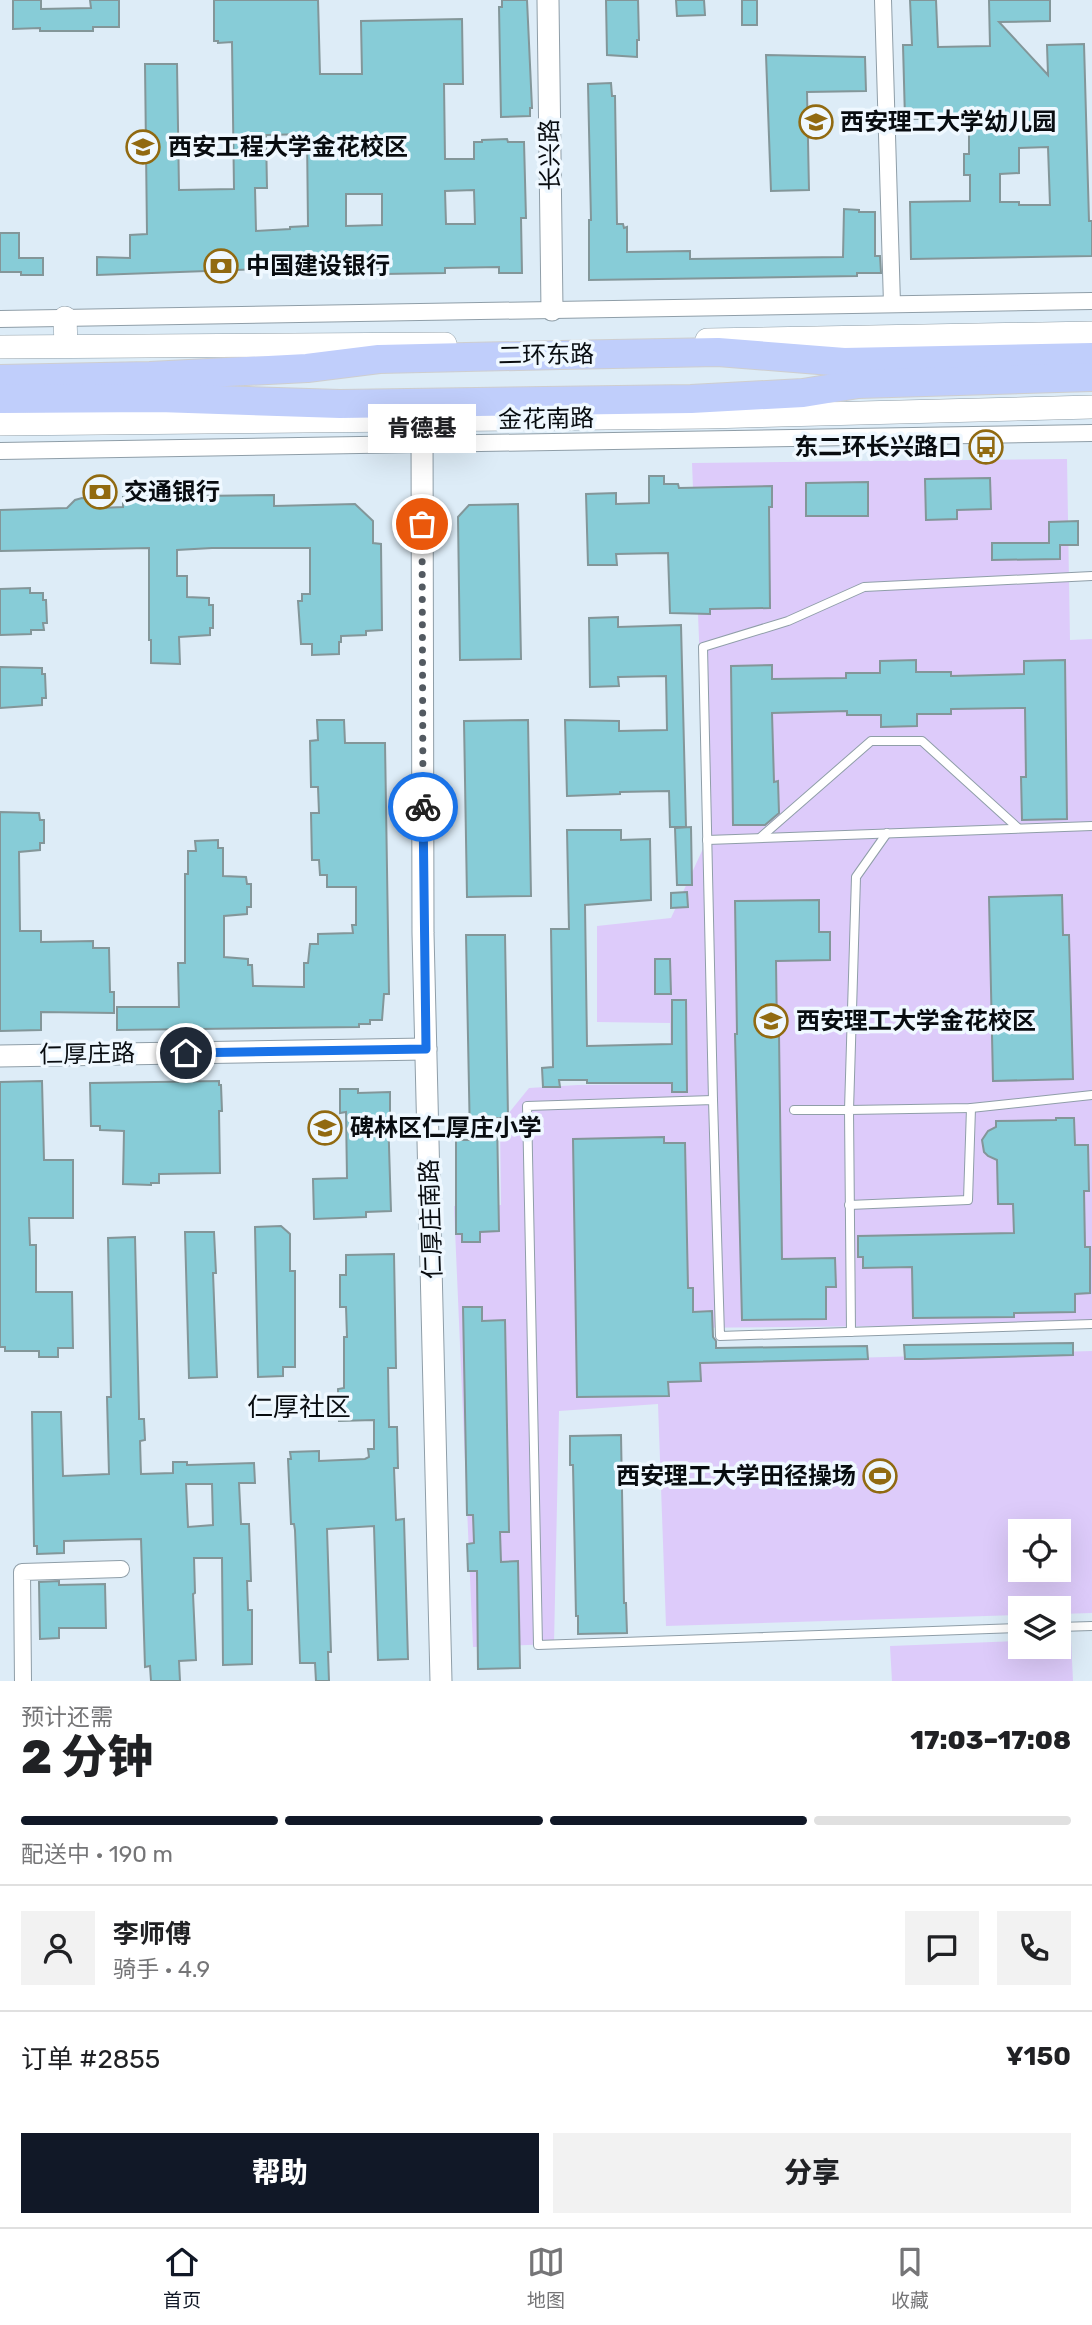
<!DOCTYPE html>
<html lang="zh">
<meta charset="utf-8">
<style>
:root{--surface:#fff;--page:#f2f2f2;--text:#202124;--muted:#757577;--line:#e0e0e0;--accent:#111827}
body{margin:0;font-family:Rubik,"Noto Sans SC",sans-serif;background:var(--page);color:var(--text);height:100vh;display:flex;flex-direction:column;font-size:26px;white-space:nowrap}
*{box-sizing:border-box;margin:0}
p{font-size:23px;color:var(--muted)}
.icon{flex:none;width:38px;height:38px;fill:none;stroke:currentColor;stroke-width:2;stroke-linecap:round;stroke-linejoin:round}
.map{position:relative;height:1681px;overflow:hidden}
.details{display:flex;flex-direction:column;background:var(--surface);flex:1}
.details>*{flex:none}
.controls{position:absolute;left:1008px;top:1519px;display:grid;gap:14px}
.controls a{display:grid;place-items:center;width:63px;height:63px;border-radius:0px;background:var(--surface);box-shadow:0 7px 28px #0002;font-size:35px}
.pin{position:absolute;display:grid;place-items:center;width:60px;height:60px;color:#fff;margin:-30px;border:4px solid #fff;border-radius:50%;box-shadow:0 2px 7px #0007}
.courier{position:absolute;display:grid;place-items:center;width:70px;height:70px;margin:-35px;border:5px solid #1a73e8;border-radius:50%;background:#fff;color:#222;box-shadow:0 2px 9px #0007}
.bubble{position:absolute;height:49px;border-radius:0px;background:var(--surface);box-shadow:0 7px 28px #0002;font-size:23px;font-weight:800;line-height:49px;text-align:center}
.summary em{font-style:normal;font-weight:800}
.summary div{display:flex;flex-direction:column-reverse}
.summary{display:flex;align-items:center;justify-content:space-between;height:119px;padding:0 21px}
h1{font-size:46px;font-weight:800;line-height:52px}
.bar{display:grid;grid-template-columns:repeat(4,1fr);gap:10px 7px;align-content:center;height:84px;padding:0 21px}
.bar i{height:9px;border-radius:5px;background:var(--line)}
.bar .active{background:var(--accent)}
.bar p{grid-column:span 4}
.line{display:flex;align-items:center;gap:18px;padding:0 21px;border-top:2px solid var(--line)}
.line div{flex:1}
.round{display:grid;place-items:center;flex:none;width:74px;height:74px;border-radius:0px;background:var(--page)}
.action{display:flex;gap:14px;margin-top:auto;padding:14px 21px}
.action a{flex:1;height:80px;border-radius:0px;background:var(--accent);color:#fff;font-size:28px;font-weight:800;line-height:80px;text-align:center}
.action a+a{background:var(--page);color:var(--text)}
.tabs{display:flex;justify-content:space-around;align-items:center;height:98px;border-top:2px solid var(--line);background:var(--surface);font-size:19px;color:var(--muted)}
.tabs a{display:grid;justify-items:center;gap:4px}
.tabs .active{color:var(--accent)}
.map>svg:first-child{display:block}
</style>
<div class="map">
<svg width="1092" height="1681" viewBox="0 0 1092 1681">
<rect width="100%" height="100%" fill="#ddecf7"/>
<g fill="#ddcbfa" fill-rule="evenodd">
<path d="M 1067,459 L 1070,640 L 1092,639 L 1092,1324 L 673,1328 L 675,1363 L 1092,1351 L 1092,1613 L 1059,1614 L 1059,1608 L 1020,1608 L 1020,1615 L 666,1626 L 658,1404 L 559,1411 L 554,1644 L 473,1647 L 454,1206 L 501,1205 L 500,1124 L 529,1088 L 578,1085 L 671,1084 L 670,1023 L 597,1022 L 597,926 L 671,918 L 707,840 L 692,463 ZM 1020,1531 L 1059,1531 L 1059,1570 L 1020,1570 Z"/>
<polygon points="1059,1639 1071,1639 1073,1681 892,1681 890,1646 1020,1641 1020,1647 1059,1647"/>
</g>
<g fill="#87ccd7" stroke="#839699" stroke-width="2" fill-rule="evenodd">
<polygon points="13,0 41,0 41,9 91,8 90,0 119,0 119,27 93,27 93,31 40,31 40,28 13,29"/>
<path d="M 214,0 L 318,0 L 320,74 L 362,74 L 361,21 L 462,19 L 463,84 L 444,84 L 445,159 L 474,159 L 474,142 L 482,142 L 482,140 L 507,139 L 508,142 L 524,142 L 526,218 L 521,218 L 522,273 L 499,273 L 499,267 L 445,268 L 445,273 L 384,274 L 384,269 L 324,270 L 325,275 L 302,275 L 302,273 L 291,274 L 290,268 L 97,275 L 97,257 L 130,258 L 130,235 L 147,234 L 145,64 L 177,64 L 179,190 L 234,189 L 232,42 L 218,43 L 218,41 L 214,41 ZM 307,134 L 308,226 L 290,227 L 290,229 L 256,231 L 255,188 L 267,188 L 266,135 ZM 474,190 L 475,224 L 446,224 L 445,191 ZM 346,194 L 382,194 L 382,225 L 346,226 Z"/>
<polygon points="502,0 527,0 532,108 530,108 530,116 501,117 499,7 502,7"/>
<polygon points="606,0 638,0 639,40 637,40 637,57 607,55"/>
<polygon points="676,0 704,0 705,15 677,16"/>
<rect x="742" y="0" width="15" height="25"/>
<path d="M 910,0 L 936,0 L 938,47 L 990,46 L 989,0 L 1050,0 L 1050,21 L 999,22 L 1048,75 L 1047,45 L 1084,44 L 1089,221 L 1092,221 L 1092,256 L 911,259 L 910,202 L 970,201 L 970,175 L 964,175 L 964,154 L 969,154 L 969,118 L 905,119 L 903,45 L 912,45 ZM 1048,147 L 1050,205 L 1019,205 L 1019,202 L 1000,202 L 1000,174 L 1019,173 L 1019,148 Z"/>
<polygon points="766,55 865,57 866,91 807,92 809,190 771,191"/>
<polygon points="611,83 612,96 615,96 617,224 623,224 624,228 627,227 627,252 690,251 690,259 843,257 844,209 859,210 859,212 875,212 875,256 880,256 881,273 857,273 857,276 589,280 589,220 591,220 588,84"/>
<polygon points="0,233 19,233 19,258 43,258 43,275 21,275 21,272 0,272"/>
<polygon points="649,476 664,476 664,484 678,484 679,488 772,486 772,507 769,507 770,608 710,609 710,614 670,613 668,553 616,554 617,565 588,565 586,494 616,493 616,504 649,503"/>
<polygon points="990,478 991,509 957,510 957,519 926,520 925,479"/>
<polygon points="868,482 868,516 806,516 806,483"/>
<polygon points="274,495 274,506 355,504 373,521 373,543 381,544 382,630 366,631 366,635 341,636 341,642 339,642 339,654 312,655 312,644 301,644 298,601 302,601 302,594 310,594 310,548 212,548 177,550 177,576 187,576 187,597 209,598 209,605 213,605 213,628 210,628 210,635 179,637 180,664 151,663 151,640 149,640 149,548 0,551 0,510 67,508 75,500 82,498 90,499 100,508 123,507 123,497"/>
<polygon points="518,504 521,659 460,660 458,517 469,505"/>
<polygon points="1078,521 1078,545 1060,545 1060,559 992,560 992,543 1049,543 1049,522"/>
<polygon points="30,588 30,593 43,593 43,600 46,600 47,623 43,623 44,630 31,630 31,634 0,635 0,589"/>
<polygon points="618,617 618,627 681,625 686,827 670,827 669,791 620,792 620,794 567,796 565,720 619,721 619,731 667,730 666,676 618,677 619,686 590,687 589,618"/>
<polygon points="916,660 916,672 951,672 951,676 1024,674 1024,661 1065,660 1067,819 1022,820 1021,777 1026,777 1025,708 951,709 951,714 917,714 917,726 881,727 881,715 847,715 847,711 772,713 774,782 778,781 779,813 765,825 733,825 731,666 772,665 772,679 846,678 846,673 880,673 880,661"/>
<polygon points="0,667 42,668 42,674 45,674 46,698 42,698 42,705 0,708"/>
<polygon points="317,720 344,720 345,743 385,743 389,994 384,994 382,1020 370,1020 370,1024 359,1024 359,1027 117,1030 117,1007 179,1007 178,963 185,963 185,874 188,874 188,851 196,851 195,841 218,840 218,848 223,848 223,876 246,877 247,884 251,884 251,907 247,907 247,914 224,916 224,957 248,959 248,965 252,965 253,986 304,987 304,963 308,963 310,944 318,944 318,934 353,933 352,925 356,925 356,887 327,887 327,875 320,875 319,860 312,860 311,813 319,813 318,787 311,787 310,741 318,740"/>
<polygon points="528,720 531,896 467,897 464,721"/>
<polygon points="0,812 39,813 40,820 44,820 44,843 40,843 40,850 19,852 20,931 41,931 41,942 93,941 93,948 109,948 110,992 114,992 114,1013 41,1012 41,1030 0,1031"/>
<polygon points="691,827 692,885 677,885 675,828"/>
<polygon points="567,830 621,830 621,840 650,839 651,900 585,905 587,1046 672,1044 672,1000 686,1000 687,1092 672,1092 672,1083 587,1083 587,1080 559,1080 560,1087 543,1087 542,1068 553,1067 551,929 569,929"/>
<polygon points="687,892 688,907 671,908 671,893"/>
<polygon points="1062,895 1063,935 1069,935 1073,1079 993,1081 989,897"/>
<polygon points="819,900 819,932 830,932 830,960 776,961 777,1034 779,1034 782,1259 835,1258 836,1287 826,1287 826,1319 742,1320 735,1034 737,1034 735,901"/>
<polygon points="466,935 505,935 508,1118 497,1118 499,1231 480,1232 480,1242 462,1242 462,1234 456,1234 456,1140 470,1140"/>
<polygon points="655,959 670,959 671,994 655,994"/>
<polygon points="42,1081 44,1160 73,1160 73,1218 29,1218 30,1245 36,1245 36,1292 72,1292 73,1348 58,1348 58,1357 39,1357 39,1351 5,1351 5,1347 0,1347 0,1082"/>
<polygon points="219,1081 219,1085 221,1085 222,1111 219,1111 220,1173 159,1174 159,1183 151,1183 151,1185 123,1184 124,1131 100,1130 100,1126 91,1126 90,1083"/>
<polygon points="340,1089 358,1089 358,1093 390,1092 390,1113 388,1114 391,1211 366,1212 366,1217 314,1219 313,1179 347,1178 346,1112 340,1113"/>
<polygon points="1056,1118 1074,1118 1075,1145 1088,1145 1089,1191 1084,1191 1085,1247 1090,1247 1090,1293 1075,1294 1075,1312 1014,1313 1014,1317 913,1318 912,1267 863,1268 863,1257 858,1257 858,1236 1014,1233 1013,1204 998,1204 997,1160 988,1156 984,1152 982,1140 988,1131 996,1127 996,1121 1056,1120"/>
<polygon points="664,1137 664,1143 685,1143 688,1288 693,1288 693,1312 712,1311 713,1337 716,1341 716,1348 867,1346 868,1359 700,1363 701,1381 668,1382 669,1396 577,1397 573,1139"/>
<polygon points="281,1226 290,1234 290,1271 295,1271 295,1367 283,1367 283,1376 258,1377 255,1227"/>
<polygon points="185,1232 214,1232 216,1273 213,1273 217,1377 189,1378"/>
<path d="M 135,1237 L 139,1413 L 139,1419 L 144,1419 L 145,1440 L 140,1441 L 141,1474 L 173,1473 L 173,1462 L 187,1462 L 187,1465 L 254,1463 L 255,1483 L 239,1483 L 241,1524 L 249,1524 L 251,1581 L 247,1581 L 248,1610 L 252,1610 L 252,1664 L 223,1665 L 222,1558 L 194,1558 L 195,1593 L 193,1594 L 196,1660 L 179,1661 L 180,1681 L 151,1681 L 150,1666 L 145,1667 L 141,1539 L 64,1541 L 64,1553 L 37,1554 L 37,1546 L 34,1546 L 32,1412 L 61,1412 L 63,1476 L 109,1474 L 107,1397 L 111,1397 L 108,1238 ZM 186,1484 L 212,1484 L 213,1525 L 188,1527 Z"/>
<polygon points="394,1254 396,1368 388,1368 389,1427 397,1427 398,1468 394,1468 396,1520 404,1519 408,1659 378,1660 374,1526 327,1529 331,1652 328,1652 329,1681 316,1681 315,1663 300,1663 295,1530 294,1524 291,1524 288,1459 291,1459 290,1452 319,1451 319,1461 365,1459 369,1457 368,1449 374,1449 374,1420 339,1421 338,1389 344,1388 344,1337 347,1337 346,1307 340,1307 340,1275 346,1275 346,1255"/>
<polygon points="463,1307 482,1307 482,1321 505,1320 509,1532 500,1532 501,1562 518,1561 520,1668 478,1669 477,1571 468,1571 467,1544 474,1543 473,1515 467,1515"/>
<polygon points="1073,1343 1073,1355 921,1359 905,1359 904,1345"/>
<polygon points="621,1435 624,1603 626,1603 627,1633 578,1634 578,1616 576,1616 573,1465 570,1465 570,1436"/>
<polygon points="59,1581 59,1585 105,1584 106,1628 59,1628 59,1638 40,1639 39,1582"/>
</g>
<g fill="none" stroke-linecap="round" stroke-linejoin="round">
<defs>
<g id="service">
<polyline points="761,837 871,741 922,741 1018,828"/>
<polyline points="707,840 1092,826"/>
<polyline points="713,1100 703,647 788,621 864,587 1092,576"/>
<polyline points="794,1110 849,1110 856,877 887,833"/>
<polyline points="849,1205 968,1200 971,1108"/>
<polyline points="851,1332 849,1110 971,1108 1092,1095"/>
<polyline points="1059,1627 1092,1626"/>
<polyline points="1020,1628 538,1645 527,1106 713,1100 720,1336 1092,1324"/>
</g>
<g id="minor">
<polyline points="883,0 892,304"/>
<polyline points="0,319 1092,301"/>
<polyline points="0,451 1092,433"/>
<polyline points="23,1681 22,1572 121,1569"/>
</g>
<g id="tertiary">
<polyline points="548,0 552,310"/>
<polyline points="422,420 423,933 441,1681"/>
<polyline points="0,1056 426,1049"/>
</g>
<g id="secondary">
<polyline points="65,318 66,346"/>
<polyline points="707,340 1092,333"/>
<polyline points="0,347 445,344"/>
<polyline points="0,424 707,417 1092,407"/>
</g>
<g id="trunk">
<polyline points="0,379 150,376 307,368 379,359 560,355 718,352 844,362 1092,357"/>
<polyline points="0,399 159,398 340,404 691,399 803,393 858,384 1092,377"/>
</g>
</defs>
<use href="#service" stroke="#8f9ea8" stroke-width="10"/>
<use href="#minor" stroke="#8f9ea8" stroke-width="18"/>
<use href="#tertiary" stroke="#8f9ea8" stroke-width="23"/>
<use href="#secondary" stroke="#8f9ea8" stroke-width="24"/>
<use href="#trunk" stroke="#cececf" stroke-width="30"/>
<use href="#service" stroke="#fff" stroke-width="8"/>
<use href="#minor" stroke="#fff" stroke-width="16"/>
<use href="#tertiary" stroke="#fff" stroke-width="21"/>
<use href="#secondary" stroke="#fff" stroke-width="23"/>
<use href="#trunk" stroke="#c0cefb" stroke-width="28"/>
</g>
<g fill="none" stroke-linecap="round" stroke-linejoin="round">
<polyline stroke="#535a61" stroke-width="7" stroke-dasharray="0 12.6" points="422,524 423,807"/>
<polyline stroke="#1a73e8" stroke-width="9" points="186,1053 426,1049 423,807"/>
</g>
<defs>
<symbol id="school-ring" viewBox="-11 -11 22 22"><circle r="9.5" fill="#eff8ff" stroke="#916a11" stroke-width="1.5"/><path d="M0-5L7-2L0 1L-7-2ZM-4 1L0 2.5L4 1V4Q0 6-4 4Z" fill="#916a11"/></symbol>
<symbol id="university-ring" viewBox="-11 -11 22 22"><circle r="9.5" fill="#eff8ff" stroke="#916a11" stroke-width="1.5"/><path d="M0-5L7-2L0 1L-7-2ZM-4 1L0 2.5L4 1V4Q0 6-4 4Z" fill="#916a11"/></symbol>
<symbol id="bank-ring" viewBox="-11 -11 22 22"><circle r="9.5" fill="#eff8ff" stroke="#916a11" stroke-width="1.5"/><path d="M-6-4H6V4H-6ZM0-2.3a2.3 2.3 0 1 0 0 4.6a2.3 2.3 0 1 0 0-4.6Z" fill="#916a11"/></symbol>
<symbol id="bus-ring" viewBox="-11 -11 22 22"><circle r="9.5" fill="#eff8ff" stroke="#916a11" stroke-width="1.5"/><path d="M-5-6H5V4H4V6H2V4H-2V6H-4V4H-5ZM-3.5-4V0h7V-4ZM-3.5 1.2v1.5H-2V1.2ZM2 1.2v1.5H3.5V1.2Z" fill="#916a11"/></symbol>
<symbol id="stadium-ring" viewBox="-11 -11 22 22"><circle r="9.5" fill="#eff8ff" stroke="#916a11" stroke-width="1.5"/><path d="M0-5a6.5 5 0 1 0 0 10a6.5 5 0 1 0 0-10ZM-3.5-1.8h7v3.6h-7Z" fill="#916a11"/></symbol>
</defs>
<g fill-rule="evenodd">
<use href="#school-ring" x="797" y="103" width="38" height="38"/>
<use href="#university-ring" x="124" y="128" width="38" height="38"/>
<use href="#bank-ring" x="202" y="247" width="38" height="38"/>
<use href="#bus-ring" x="967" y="428" width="38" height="38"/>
<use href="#bank-ring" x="81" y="473" width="38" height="38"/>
<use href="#university-ring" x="752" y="1002" width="38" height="38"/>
<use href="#school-ring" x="306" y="1109" width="38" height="38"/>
<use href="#stadium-ring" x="861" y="1457" width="38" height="38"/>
</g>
<g text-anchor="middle" stroke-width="7" stroke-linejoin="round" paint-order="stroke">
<g font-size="24" font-weight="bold" fill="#080c10" stroke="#eff8ff" text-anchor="start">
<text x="840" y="130">西安理工大学幼儿园</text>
<text x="168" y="155">西安工程大学金花校区</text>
<text x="246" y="274">中国建设银行</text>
<text x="962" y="455" text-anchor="end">东二环长兴路口</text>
<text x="124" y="500">交通银行</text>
<text x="796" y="1029">西安理工大学金花校区</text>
<text x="350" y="1136">碑林区仁厚庄小学</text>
<text x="856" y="1484" text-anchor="end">西安理工大学田径操场</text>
</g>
<g font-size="24" fill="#080c10" stroke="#eff8ff">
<text transform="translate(550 155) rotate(-91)" y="8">长兴路</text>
<text transform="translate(546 355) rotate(-1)" y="8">二环东路</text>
<text transform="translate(546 419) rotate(-1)" y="8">金花南路</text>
<text transform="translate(87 1054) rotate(-1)" y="8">仁厚庄路</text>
<text transform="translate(431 1219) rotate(-92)" y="8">仁厚庄南路</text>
</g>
<g font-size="26" fill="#080c10" stroke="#eff8ff">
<text x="299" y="1416">仁厚社区</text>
</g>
</g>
</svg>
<div class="controls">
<a><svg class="icon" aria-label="locate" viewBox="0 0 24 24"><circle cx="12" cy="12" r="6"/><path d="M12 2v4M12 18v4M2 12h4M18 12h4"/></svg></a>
<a><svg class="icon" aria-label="layers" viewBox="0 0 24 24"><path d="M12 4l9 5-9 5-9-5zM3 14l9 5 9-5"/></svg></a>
</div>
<div class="pin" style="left:422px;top:524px;background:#ea580c"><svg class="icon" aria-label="bag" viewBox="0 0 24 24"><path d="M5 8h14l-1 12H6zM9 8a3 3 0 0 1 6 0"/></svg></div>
<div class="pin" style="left:186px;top:1053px;background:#1f2937"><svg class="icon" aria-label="home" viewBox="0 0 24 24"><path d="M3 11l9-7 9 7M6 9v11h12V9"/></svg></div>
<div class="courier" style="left:423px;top:807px"><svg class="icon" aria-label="bike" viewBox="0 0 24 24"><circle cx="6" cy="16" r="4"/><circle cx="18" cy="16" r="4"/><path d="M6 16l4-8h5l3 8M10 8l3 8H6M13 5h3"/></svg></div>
<div class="bubble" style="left:368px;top:404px;width:108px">肯德基</div>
</div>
<section class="details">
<div class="summary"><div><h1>2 分钟</h1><p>预计还需</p></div><em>17:03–17:08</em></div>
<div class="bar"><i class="active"></i><i class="active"></i><i class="active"></i><i></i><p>配送中 · 190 m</p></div>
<div class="line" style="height:126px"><a class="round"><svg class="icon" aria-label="person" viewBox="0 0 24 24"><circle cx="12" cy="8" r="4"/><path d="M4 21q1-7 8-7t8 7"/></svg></a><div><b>李师傅</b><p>骑手 · 4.9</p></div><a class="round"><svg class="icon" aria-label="chat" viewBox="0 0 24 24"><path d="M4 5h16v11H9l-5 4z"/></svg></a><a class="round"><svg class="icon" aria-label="phone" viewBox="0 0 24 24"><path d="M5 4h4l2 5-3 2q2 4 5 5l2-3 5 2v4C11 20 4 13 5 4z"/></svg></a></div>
<div class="line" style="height:91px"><div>订单 #2855</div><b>¥150</b></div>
<div class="action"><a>帮助</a><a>分享</a></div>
</section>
<nav class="tabs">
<a class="active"><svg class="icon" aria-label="home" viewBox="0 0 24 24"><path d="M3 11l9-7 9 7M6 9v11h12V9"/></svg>首页</a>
<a><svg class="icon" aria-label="map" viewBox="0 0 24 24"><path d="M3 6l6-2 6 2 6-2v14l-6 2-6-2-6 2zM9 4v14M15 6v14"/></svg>地图</a>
<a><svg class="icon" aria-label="saved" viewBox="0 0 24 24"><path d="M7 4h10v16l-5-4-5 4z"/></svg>收藏</a>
</nav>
